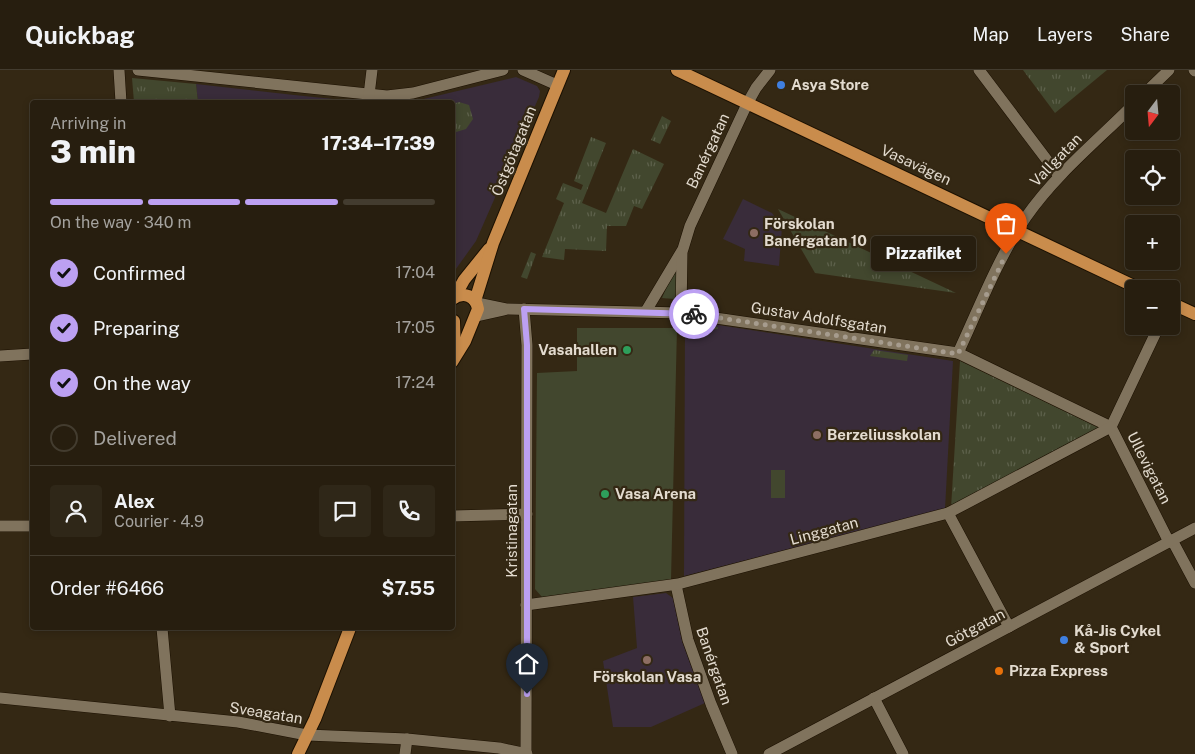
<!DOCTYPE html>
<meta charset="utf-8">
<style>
:root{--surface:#271e0f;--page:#2f2718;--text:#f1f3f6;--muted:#a4a29e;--line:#433c2f;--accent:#bca0f2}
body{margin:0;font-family:"Public Sans",sans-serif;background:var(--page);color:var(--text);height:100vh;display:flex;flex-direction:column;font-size:19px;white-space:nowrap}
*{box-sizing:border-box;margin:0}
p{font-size:16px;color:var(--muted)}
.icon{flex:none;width:28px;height:28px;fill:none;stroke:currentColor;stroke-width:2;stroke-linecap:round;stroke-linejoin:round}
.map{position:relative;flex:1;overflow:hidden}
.sheet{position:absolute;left:30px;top:30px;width:425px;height:530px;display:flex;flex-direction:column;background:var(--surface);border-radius:5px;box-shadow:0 2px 8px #0003,0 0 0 1px var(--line)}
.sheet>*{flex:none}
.needle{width:32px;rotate:196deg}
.buttons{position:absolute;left:1125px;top:15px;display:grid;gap:10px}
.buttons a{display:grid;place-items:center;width:55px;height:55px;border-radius:5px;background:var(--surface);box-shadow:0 2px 8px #0003,0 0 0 1px var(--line);font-size:25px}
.pin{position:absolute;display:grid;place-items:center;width:42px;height:42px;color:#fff;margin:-51px -21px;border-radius:50% 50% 50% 0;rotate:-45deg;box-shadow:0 0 5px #0007}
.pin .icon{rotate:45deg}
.courier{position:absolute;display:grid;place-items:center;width:50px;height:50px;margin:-25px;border:4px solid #bca0f2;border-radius:50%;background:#fff;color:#222;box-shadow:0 1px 6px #0007}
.bubble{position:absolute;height:35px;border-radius:5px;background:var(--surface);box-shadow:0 2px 8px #0003,0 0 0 1px var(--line);font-size:16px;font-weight:800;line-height:35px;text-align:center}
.headline em{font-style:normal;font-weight:800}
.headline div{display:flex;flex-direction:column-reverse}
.headline{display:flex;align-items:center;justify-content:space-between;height:85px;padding:0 20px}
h1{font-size:32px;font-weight:800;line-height:38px}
.bar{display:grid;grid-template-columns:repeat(4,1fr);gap:8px 5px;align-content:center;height:60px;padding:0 20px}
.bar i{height:6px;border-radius:4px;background:var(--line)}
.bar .selected{background:var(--accent)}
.bar p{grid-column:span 4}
.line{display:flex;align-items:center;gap:12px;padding:0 20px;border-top:1px solid var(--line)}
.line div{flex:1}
.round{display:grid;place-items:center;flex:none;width:52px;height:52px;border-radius:5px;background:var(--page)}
ol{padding:0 20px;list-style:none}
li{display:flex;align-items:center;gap:15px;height:55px}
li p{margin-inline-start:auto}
li .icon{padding:5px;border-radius:50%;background:var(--accent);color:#111;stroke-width:4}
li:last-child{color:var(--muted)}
li i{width:28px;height:28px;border:2px solid var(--line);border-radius:50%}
header{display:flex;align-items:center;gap:30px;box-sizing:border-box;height:70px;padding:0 25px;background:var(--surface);border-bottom:1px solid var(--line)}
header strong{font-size:24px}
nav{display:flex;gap:28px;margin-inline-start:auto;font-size:18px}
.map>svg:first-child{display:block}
</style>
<header>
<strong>Quickbag</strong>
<nav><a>Map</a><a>Layers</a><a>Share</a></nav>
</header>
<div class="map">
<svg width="1195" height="684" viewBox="0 0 1195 684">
<defs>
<pattern id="grass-tufts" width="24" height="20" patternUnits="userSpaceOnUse" patternTransform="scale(1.25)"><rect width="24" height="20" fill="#42472e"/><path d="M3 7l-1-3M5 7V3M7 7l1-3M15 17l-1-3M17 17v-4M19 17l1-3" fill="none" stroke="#5d614b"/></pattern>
</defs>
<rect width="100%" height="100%" fill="#342814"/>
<g fill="#392c3a">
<polygon points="516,7 537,16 540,21 539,27 476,171 453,203 452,32 411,32"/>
<polygon points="196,14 294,25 363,32 198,32"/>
<polygon points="743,129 772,143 782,157 779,196 744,191 745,179 723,169"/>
<polygon points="685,250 953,291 945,439 684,506"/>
<polygon points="666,523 673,528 682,571 705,633 651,657 613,657 603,591 637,578 633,527"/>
</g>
<g fill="url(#grass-tufts)">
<polygon points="1023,0 1107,0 1055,43"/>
<polygon points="132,8 196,14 198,32 134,32"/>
<polygon points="459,32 469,35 473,49 466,59 453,63 453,34"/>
<polygon points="662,46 671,51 660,74 651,70"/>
<polygon points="591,67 606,73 582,133 606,143 633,79 664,94 642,139 634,136 626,156 607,156 606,181 565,179 564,190 542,187 564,133 556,129 563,113 581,120 583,115 574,111"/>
<polygon points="778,139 956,223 815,203"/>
<polygon points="531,182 536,184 527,209 521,207"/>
<polygon points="679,189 681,193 675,229 662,228"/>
<polygon points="693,254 718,257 718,259 693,261"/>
<polygon points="874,280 908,285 907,291 870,286"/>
<polygon points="960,291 1101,359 951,438"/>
</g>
<g fill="#42472e">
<polygon points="577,258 677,258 671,510 542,527 535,519 537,303 577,301"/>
<rect x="771" y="400" width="14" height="28"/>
</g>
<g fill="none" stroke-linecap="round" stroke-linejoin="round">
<defs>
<g id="minor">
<polyline points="119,0 121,32"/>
<polyline points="138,0 387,26 413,23 503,0"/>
<polyline points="523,0 557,15"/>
<polyline points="979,0 1059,106"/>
<polyline points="1194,0 1195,1"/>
<polyline points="1144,24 1169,0"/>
<polyline points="369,25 372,0"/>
<polyline points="477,233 506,239 681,243 958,283 1111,357"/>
<polyline points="524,239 527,275 526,684"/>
<polyline points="646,241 683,179 690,156 747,34 756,18 770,0"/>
<polyline points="681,243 682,182"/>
<polyline points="477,246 504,240"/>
<polyline points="1159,256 1111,357 1169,472"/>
<path d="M 958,283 C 978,240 999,186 1026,147 C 1056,104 1097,71 1134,34"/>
<polyline points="0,286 32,284"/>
<polyline points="948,443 1009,557"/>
<polyline points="452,446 527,444"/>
<polyline points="0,456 32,456"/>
<polyline points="1172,470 1195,513"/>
<polyline points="676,515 688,570 711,634 732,684"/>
<polyline points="526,535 678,514 948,443 1111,357"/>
<polyline points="162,558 170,646"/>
<polyline points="0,628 238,652 307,665 407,669 499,678 527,684"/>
<polyline points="874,628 903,684"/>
<polyline points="405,684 407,669"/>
<polyline points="769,684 1195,458"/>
</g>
<g id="major">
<polyline points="677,0 1140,219"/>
<polyline points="454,228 464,210 489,179"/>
<path d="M 452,229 C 464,221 476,226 478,239 L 465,271 L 452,292"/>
<polyline points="475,231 493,173 564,0"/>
<polyline points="1171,233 1195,244"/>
<polyline points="454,251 455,286"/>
<polyline points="298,684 315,649 350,558"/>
</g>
</defs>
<use href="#minor" stroke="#1b1001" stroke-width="12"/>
<use href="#major" stroke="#1b1001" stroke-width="14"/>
<use href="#minor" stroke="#80735d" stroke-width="11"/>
<use href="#major" stroke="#c98c4c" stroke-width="12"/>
</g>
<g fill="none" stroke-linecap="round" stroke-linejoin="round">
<polyline stroke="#a69c8e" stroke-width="5" stroke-dasharray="0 9" points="694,244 958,284 1006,184"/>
<polyline stroke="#bca0f2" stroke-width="6" points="527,624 527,275 524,239 694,244"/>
</g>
<g fill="#3f7fe0" stroke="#342814" stroke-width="2">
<circle cx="781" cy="15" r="5"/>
<circle cx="1064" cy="570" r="5"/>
</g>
<g fill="#8d6e63" stroke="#342814" stroke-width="2">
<circle cx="754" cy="163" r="5"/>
<circle cx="817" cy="365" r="5"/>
<circle cx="647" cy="590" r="5"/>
</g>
<g fill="#2e9e5b" stroke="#342814" stroke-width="2">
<circle cx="627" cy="280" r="5"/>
<circle cx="605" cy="424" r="5"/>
</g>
<circle fill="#e8710a" stroke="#342814" stroke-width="2" cx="999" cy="601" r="5"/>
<g text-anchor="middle" stroke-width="4.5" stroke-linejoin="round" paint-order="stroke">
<g font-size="15" font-weight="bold" fill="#e3dbcf" stroke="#342814" text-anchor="start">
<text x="791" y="20">Asya Store</text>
<text x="764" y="159">Förskolan<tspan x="764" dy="17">Banérgatan 10</tspan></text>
<text x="617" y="285" text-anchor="end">Vasahallen</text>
<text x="827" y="370">Berzeliusskolan</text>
<text x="615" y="429">Vasa Arena</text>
<text x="1074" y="566">Kå-Jis Cykel<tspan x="1074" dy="17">&amp; Sport</tspan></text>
<text x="1009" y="606">Pizza Express</text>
<text x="647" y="612" text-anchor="middle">Förskolan Vasa</text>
</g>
<g font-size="15" fill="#e3dbcf" stroke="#342814">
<text transform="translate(514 81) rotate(-68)" y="5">Östgötagatan</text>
<text transform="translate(708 81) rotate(-65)" y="5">Banérgatan</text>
<text transform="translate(1056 90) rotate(-46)" y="5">Vallgatan</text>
<text transform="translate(916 95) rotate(25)" y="5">Vasavägen</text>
<text transform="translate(819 248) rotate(9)" y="5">Gustav Adolfsgatan</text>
<text transform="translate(1149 398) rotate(63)" y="5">Ullevigatan</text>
<text transform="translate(512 461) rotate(-90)" y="5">Kristinagatan</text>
<text transform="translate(824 461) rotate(-15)" y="5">Linggatan</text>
<text transform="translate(975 558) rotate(-28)" y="5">Götgatan</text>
<text transform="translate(714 596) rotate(71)" y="5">Banérgatan</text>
<text transform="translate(266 643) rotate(9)" y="5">Sveagatan</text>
</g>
</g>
</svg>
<div class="buttons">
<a><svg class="needle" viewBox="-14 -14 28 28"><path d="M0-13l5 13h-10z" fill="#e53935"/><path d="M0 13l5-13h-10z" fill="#a4a29e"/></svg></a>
<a><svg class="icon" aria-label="locate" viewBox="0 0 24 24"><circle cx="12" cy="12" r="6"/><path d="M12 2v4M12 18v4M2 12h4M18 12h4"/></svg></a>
<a>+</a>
<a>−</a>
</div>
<div class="pin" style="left:1006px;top:184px;background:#ea580c"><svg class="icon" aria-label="bag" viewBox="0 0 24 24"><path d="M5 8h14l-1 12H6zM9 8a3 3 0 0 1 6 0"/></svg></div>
<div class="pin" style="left:527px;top:624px;background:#1f2937"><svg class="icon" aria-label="home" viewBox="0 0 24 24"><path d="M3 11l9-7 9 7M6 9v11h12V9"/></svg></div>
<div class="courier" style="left:694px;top:244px"><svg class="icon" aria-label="bike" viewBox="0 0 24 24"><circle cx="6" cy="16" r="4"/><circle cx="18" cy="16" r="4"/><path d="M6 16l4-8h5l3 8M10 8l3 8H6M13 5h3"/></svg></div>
<div class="bubble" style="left:871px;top:166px;width:105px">Pizzafiket</div>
<section class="sheet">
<div class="headline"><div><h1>3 min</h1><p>Arriving in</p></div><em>17:34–17:39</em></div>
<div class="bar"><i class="selected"></i><i class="selected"></i><i class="selected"></i><i></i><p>On the way · 340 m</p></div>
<ol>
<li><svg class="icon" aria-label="check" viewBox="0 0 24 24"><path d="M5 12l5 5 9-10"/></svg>Confirmed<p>17:04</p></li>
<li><svg class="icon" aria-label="check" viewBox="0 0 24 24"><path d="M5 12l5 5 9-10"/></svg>Preparing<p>17:05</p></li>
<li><svg class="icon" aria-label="check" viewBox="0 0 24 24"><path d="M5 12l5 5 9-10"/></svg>On the way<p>17:24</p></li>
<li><i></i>Delivered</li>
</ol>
<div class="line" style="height:90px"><a class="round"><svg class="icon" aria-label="person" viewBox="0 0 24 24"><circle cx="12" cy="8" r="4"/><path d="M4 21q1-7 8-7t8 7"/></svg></a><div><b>Alex</b><p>Courier · 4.9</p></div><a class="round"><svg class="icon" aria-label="chat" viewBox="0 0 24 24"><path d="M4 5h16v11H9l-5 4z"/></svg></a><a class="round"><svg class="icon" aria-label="phone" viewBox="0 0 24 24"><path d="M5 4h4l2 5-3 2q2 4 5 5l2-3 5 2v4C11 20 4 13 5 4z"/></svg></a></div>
<div class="line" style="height:65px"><div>Order #6466</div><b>$7.55</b></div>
</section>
</div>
